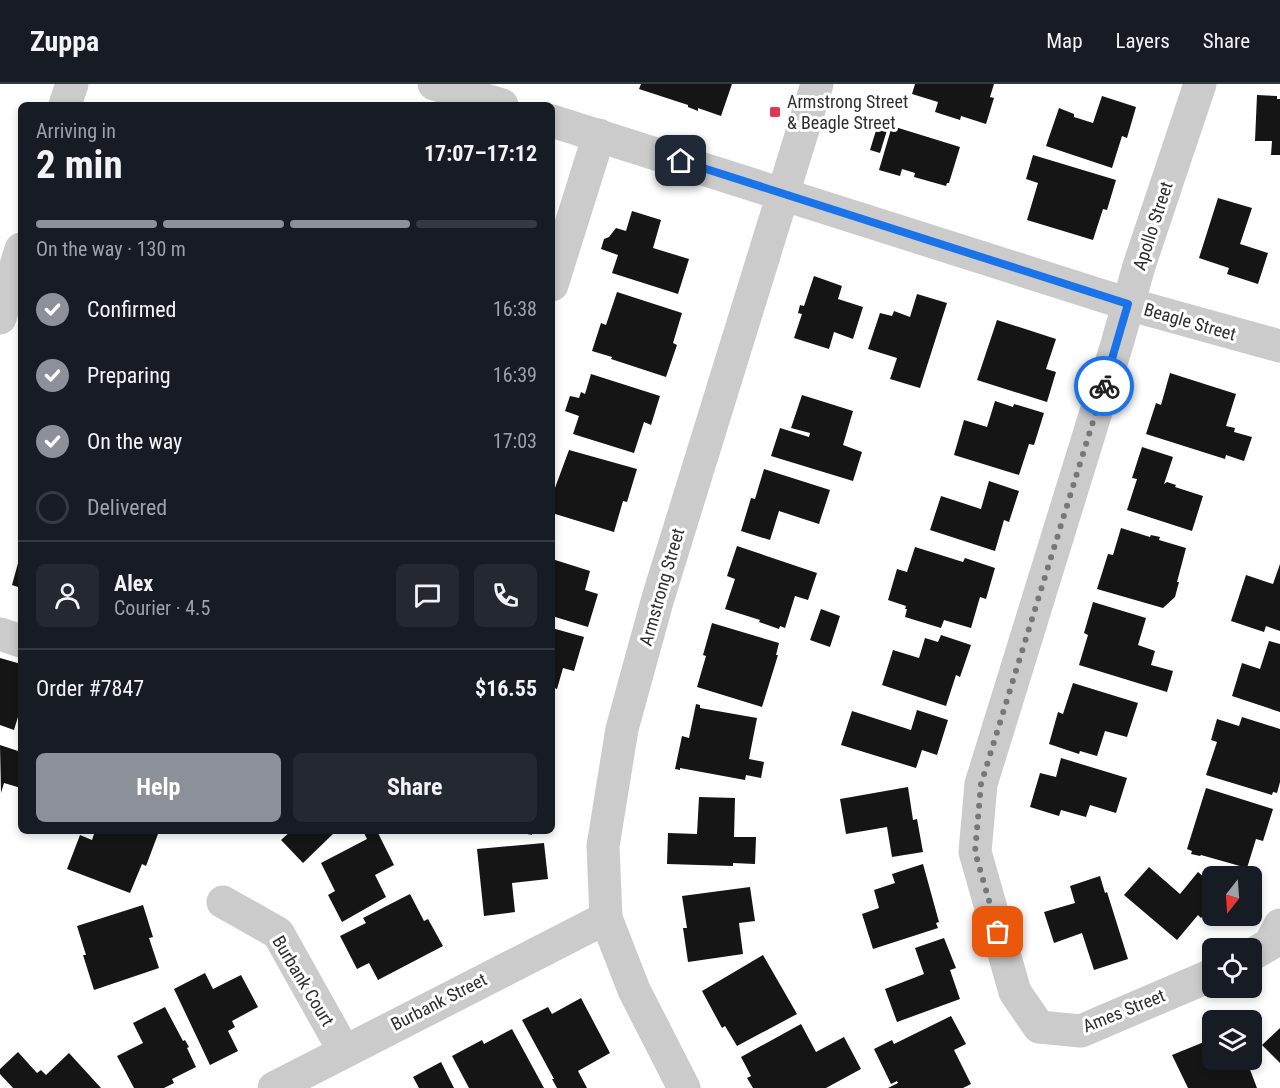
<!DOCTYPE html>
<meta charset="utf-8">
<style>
:root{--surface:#171b24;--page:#242831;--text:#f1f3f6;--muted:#9ea1a6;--line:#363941;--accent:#8c9099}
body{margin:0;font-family:"Roboto Condensed",sans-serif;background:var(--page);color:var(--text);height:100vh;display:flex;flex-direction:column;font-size:22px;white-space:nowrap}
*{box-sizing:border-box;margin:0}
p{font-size:20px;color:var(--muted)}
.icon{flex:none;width:33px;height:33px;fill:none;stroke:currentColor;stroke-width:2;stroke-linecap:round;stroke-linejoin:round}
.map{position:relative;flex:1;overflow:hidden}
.side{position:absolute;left:18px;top:18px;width:537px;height:732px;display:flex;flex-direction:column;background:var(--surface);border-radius:9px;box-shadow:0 3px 9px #0003}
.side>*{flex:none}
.needle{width:39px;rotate:197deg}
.tools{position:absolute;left:1202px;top:782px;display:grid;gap:12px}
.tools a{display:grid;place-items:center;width:60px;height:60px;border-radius:9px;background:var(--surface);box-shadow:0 3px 9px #0003;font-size:30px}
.pin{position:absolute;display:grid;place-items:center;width:51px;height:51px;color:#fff;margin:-26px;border-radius:12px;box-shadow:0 3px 9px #0006}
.courier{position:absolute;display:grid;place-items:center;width:60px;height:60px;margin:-30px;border:4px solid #1a73e8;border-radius:50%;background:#fff;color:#222;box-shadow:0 2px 8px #0007}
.overview em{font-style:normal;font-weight:700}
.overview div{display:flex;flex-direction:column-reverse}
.overview{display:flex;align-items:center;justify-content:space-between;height:102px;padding:0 18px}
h1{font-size:39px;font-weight:700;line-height:45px}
.bar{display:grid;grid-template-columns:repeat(4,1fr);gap:9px 6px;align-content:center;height:72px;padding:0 18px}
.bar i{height:8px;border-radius:4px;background:var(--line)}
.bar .current{background:var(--accent)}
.bar p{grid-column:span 4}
.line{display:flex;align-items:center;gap:15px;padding:0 18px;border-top:2px solid var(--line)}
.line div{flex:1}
.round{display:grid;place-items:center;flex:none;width:63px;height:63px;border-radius:9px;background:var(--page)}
ol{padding:0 18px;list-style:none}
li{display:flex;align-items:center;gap:18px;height:66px}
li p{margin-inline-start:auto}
li .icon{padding:6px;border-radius:50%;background:var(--accent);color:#fff;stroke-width:4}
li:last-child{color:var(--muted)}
li i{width:33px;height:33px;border:3px solid var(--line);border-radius:50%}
.cta{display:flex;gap:12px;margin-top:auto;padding:12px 18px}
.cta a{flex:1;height:69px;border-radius:9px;background:var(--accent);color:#fff;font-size:24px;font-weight:700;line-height:69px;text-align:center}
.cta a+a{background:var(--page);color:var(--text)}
header{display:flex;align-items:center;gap:36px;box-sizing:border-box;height:84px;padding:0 30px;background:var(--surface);border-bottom:2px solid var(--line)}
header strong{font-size:28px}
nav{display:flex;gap:33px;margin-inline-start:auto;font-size:21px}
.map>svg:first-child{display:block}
</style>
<header>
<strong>Zuppa</strong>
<nav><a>Map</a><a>Layers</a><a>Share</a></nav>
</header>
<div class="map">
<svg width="1280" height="1004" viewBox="0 0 1280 1004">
<rect width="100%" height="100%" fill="#fff"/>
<g fill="#151515">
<polygon points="641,0 732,0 721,32 698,24 698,27 688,23 688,21 639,5"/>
<polygon points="915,0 994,0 990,13 994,14 986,40 961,32 960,36 935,28 938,18 912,10"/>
<polygon points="1257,11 1277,12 1277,15 1280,15 1280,71 1271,71 1272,57 1255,57"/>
<polygon points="1102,12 1136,23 1127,54 1122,52 1112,84 1046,62 1059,24 1074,30 1074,33 1093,39"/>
<polygon points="878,40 888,43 880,69 870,66"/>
<polygon points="892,42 960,63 949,99 947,99 946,102 914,93 915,89 902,85 900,92 879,86"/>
<polygon points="1033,71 1116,96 1107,126 1103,125 1093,156 1027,136 1038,99 1026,95"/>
<polygon points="1218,114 1252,124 1240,160 1268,169 1258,200 1227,190 1229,184 1199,174"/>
<polygon points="632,127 661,136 653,164 689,175 678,210 612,189 618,171 601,165 604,155 609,153 616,144 626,147"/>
<polygon points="814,192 842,202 838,215 863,223 853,255 834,248 829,265 794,254 802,230 798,229 800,221 804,222"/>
<polygon points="617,208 682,229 673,259 677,261 666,293 611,275 612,273 592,267 601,239 606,241"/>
<polygon points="917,210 947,219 920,304 890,295 897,274 868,265 880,229 892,232 894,227 910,233"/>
<polygon points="997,236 1056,255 1046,285 1056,288 1047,318 977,296"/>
<polygon points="1170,289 1236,310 1226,342 1235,344 1234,348 1252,353 1244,377 1226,371 1225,375 1146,350 1156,319 1161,321"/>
<polygon points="591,290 660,312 651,341 644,338 634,369 573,350 579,332 565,327 570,312 579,314 581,308 585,310"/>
<polygon points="802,311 853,327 843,361 862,368 853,397 771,372 780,344 809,353 810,349 791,344"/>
<polygon points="995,317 1013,323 1014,320 1044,329 1034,361 1029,360 1019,391 954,371 964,336 987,343"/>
<polygon points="1142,363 1173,373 1164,400 1167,398 1176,401 1175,403 1203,412 1192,447 1127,426 1137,395 1132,394"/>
<polygon points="569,366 637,385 627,418 623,417 614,448 552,429 552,412"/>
<polygon points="764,385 830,406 819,440 779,427 770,456 741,447 751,414 755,415"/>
<polygon points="989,397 1019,407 1009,438 1004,436 995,467 930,446 941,412 981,425"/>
<polygon points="1121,444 1150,453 1151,451 1160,453 1159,456 1186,464 1177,498 1179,498 1175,513 1163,524 1097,505 1108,470 1113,471"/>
<polygon points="737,462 817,489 808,516 795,512 785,544 780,542 779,545 759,538 760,536 725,525 735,495 727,492"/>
<polygon points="915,463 963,478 965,474 995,484 986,515 980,513 971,544 944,536 941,544 905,533 907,525 905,525 906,522 888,516 897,485 907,488"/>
<polygon points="20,472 21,473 21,504 12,501"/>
<polygon points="552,475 590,487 585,506 598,510 588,543 552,532"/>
<polygon points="1280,480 1280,547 1266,542 1264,548 1231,537 1246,491 1273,500"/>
<polygon points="1093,518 1146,534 1138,561 1155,567 1151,581 1173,587 1167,608 1079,581 1088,551 1084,549"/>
<polygon points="821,525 840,532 830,563 810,556"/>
<polygon points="712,539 779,559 776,571 778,571 762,623 697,603 706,572 703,571"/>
<polygon points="552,544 584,553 574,587 563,584 557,605 552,603"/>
<polygon points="941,551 971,561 960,593 956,591 946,622 882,601 893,566 919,574 925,554 938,558"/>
<polygon points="1269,557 1280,560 1280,628 1232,612 1242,579 1260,585"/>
<polygon points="0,574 21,580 21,623 14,646 0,641"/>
<polygon points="1073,599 1138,619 1127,653 1105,647 1097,672 1080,667 1079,670 1049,660 1058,628 1063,630"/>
<polygon points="696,620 700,621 700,624 757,634 749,675 764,678 761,694 746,691 745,696 680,684 680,686 675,685 682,652 689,654"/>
<polygon points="917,626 948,636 937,671 922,666 916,684 841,661 852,627 911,646"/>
<polygon points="1242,633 1280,645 1280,698 1277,709 1273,708 1272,711 1206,691 1217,658 1211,656 1217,635 1239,642"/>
<polygon points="0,661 21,668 21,704 4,699 1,709"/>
<polygon points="1061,674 1127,694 1116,729 1090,721 1086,733 1061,726 1059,732 1030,723 1040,689 1056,693"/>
<polygon points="908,703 913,736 917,735 923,768 892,773 887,743 846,750 840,715"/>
<polygon points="1206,704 1273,725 1263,757 1256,755 1247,784 1201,771 1200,772 1191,770 1192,767 1187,765"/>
<polygon points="699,713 735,714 734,753 756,753 755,780 733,779 733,782 667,780 668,749 697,750"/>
<polygon points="95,747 150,747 158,750 146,782 142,780 130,809 67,785 80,751 92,756"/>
<polygon points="291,747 336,747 303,779 281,756"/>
<polygon points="368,747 373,747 374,750 378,749 394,781 375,791 386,813 342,838 328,811 335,807 321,779 367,755 364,749"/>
<polygon points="514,747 532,747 532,751"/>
<polygon points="544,759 548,795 512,799 515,828 484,832 477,765"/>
<polygon points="923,780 939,838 936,839 938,844 873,865 862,830 879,824 874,806 895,799 892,790"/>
<polygon points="1149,783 1180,810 1198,788 1212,800 1212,821 1201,834 1198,831 1177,856 1124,811"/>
<polygon points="1100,792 1105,809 1107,808 1128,875 1094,886 1082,849 1054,859 1044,828 1075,819 1070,802"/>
<polygon points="750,803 755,837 739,839 743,870 688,878 683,844 687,844 682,812"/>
<polygon points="410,810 424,837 428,835 443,862 378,896 369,879 357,885 340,852 366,839 363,834"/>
<polygon points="143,821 153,853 149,854 159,884 94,906 83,871 86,871 77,842"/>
<polygon points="944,854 956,884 950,886 960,915 897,938 885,905 924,890 915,864"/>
<polygon points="763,871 797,930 737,962 725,942 722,944 702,907"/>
<polygon points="205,889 213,905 241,891 258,923 232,937 235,943 228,947 238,967 210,981 174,905"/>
<polygon points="581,914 610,969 578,987 587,1004 557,1004 552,995 554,995 522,936 548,923 552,930"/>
<polygon points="165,923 183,957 185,956 189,963 187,964 196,983 172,995 174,999 164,1004 134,1004 117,972 143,959 133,939"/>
<polygon points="951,932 966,960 954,966 971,1000 963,1004 888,1004 898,999 897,997 891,1000 874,965 892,956 894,960"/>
<polygon points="801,940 816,968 844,953 861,985 826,1004 753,1004 747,994 751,992 741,973"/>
<polygon points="1280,944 1280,979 1262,961"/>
<polygon points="512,945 544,1004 469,1004 452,972 482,956 484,960"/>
<polygon points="1204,958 1205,962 1212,960 1212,975 1246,975 1257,1004 1188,1004 1172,971"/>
<polygon points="18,968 37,989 41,986 46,991 69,969 101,1004 13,1004 0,990 0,985"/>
<polygon points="441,978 454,1004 419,1004 413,993"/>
</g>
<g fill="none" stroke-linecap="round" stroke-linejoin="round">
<g stroke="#cbcbcb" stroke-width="33">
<polyline points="434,0 502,21"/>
<polyline points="1200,0 1139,182 1117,260 981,700 975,768 1015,908 1039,943 1081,947 1212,891"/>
<polyline points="65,21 72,0"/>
<polyline points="552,37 1128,220 1280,262"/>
<polyline points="552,201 599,51"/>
<polyline points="0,234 21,165"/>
<polyline points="0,550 21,557"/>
<polyline points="223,818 278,849 344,967"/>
<polyline points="1251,871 1270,860 1280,841"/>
<polyline points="274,1004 606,834"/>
<polyline points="684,1004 634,906 606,834 603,762 622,645 658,514 817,0"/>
</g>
</g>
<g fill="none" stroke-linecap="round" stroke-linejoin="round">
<polyline stroke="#777" stroke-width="6" stroke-dasharray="0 10.8" points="998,848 975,768 981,700 1104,302"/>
<polyline stroke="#1a73e8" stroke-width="8" points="681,77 1128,220 1104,302"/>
</g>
<rect fill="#de3757" stroke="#fff" stroke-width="2" x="769" y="22" width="12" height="12" rx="3"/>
<g text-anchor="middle" stroke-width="6" stroke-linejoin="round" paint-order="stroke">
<g font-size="18" fill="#2e2e2e" stroke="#fff" text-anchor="start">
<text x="787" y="24">Armstrong Street<tspan x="787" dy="21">&amp; Beagle Street</tspan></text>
</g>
<g font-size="18" fill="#2e2e2e" stroke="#fff">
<text transform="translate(1153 142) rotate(-72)" y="6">Apollo Street</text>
<text transform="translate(1190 238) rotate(16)" y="6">Beagle Street</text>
<text transform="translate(662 503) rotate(-74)" y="6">Armstrong Street</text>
<text transform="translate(303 897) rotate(59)" y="6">Burbank Court</text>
<text transform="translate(439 918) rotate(-27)" y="6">Burbank Street</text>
<text transform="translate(1124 927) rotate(-22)" y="6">Ames Street</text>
</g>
</g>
</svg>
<div class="tools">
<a><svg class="needle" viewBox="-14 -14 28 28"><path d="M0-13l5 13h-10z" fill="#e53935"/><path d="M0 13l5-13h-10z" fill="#9ea1a6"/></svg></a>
<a><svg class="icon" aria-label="locate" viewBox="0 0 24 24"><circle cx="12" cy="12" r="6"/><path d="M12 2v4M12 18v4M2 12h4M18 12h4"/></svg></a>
<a><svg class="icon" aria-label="layers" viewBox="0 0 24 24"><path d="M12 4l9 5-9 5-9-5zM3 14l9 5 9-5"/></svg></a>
</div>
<div class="pin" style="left:998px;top:848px;background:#ea580c"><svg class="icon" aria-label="bag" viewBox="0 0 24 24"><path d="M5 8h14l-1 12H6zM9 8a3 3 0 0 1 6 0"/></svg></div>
<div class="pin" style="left:681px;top:77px;background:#1f2937"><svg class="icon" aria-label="home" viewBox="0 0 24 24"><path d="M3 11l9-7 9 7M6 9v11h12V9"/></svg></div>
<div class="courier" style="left:1104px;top:302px"><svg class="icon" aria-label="bike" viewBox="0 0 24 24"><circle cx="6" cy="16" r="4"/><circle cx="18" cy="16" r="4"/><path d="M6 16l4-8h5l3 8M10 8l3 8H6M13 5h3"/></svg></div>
<section class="side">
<div class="overview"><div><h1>2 min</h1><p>Arriving in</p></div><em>17:07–17:12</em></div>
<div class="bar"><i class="current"></i><i class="current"></i><i class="current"></i><i></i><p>On the way · 130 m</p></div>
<ol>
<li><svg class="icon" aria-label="check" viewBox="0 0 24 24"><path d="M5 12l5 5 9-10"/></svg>Confirmed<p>16:38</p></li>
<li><svg class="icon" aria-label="check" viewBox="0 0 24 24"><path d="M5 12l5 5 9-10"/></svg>Preparing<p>16:39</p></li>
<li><svg class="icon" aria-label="check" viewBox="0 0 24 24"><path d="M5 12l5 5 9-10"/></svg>On the way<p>17:03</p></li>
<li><i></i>Delivered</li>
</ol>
<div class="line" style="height:108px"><a class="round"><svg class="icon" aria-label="person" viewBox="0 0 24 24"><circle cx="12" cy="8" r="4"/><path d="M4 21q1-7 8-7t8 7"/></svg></a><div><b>Alex</b><p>Courier · 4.5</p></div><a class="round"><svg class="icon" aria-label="chat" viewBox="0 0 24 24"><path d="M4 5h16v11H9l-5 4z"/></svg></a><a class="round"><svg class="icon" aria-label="phone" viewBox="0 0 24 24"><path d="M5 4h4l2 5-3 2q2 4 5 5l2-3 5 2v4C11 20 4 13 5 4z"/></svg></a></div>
<div class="line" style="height:78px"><div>Order #7847</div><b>$16.55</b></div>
<div class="cta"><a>Help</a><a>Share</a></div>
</section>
</div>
